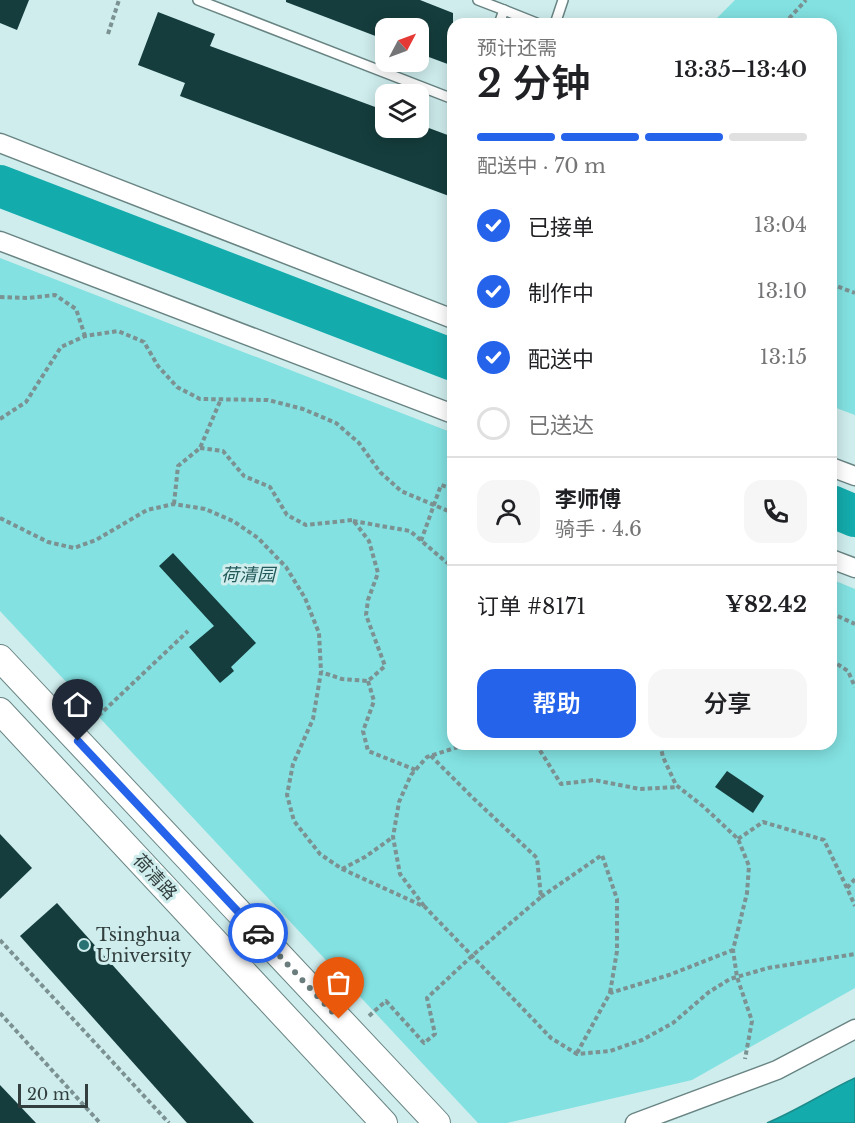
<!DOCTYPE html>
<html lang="zh">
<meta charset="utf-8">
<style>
:root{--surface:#fff;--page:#f6f6f6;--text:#202124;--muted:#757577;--line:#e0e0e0;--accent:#2563eb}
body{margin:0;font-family:"Libre Baskerville","Noto Sans SC",serif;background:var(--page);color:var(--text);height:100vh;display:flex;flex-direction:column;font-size:22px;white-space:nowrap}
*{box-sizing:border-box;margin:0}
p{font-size:20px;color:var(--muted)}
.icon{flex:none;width:33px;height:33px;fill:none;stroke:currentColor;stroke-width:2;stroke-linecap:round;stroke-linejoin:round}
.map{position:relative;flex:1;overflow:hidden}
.sheet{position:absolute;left:447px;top:18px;width:390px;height:732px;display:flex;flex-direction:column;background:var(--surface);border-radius:18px;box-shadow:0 3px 15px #0003}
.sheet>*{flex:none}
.needle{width:39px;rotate:49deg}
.buttons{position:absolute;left:375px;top:18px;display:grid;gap:12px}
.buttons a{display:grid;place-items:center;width:54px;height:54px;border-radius:12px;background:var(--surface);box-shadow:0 3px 15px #0003;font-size:30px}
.scale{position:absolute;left:18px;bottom:15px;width:70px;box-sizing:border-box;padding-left:6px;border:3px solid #333f3f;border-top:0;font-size:16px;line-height:21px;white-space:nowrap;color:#333f3f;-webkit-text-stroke:4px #cfeded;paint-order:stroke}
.pin{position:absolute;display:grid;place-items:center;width:51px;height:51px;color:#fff;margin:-62px -26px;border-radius:50% 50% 50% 0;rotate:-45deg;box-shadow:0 0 6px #0007}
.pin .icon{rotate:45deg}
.courier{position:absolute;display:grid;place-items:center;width:60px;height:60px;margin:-30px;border:4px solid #2563eb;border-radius:50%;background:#fff;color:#222;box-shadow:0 2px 8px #0007}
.overview em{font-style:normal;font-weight:600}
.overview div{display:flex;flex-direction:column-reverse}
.overview{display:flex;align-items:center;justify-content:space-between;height:102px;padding:0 30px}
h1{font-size:39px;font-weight:600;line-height:45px}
.bar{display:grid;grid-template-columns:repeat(4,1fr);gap:9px 6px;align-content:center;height:72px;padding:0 30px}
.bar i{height:8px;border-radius:4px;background:var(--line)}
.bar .active{background:var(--accent)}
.bar p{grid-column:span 4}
.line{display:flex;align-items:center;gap:15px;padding:0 30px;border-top:2px solid var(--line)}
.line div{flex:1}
.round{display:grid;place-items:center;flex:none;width:63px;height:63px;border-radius:18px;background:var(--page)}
ol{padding:0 30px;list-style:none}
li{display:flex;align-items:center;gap:18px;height:66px}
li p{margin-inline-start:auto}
li .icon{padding:6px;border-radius:50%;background:var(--accent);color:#fff;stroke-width:4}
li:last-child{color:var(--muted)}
li i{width:33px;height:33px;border:3px solid var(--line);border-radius:50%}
.primary-button{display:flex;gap:12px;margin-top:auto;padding:12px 30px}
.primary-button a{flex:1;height:69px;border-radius:18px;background:var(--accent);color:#fff;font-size:24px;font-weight:600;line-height:69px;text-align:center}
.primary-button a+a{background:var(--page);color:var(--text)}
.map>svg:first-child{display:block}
</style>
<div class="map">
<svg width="855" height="1123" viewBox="0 0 855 1123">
<rect width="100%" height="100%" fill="#cfeded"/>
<g fill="#83e1e1">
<polygon points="735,0 855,0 855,415 831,406 831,24 711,24"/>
<polygon points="0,258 453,433 453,744 831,744 831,579 855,589 855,988 692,1080 507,1123 478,1123 0,611"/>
</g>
<path fill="#14abac" stroke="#1d8b8b" stroke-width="1.5" d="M 855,1078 L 855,1123 L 767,1123 C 798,1110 825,1092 855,1078 Z"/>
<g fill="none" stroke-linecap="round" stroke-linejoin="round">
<g stroke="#14abac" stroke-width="42">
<polyline points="0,186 453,360"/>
<polyline points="831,506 855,516"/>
</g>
</g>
<g fill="#153d3d">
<polygon points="0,0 29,0 17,30 0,23"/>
<polygon points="286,0 420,0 453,13 453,66 418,53 418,28 386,28 386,40 286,2"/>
<polygon points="158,12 215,34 210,46 386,111 386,128 418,128 418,124 453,137 453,186 449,196 180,96 185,83 138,65"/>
<polygon points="173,553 256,643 231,667 234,671 220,683 189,647 214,626 159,566"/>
<polygon points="727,771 764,796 753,813 715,787"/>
<polygon points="0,834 32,868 0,899"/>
<polygon points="57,903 254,1123 187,1123 20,936"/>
<polygon points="0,1085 36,1123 0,1123"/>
</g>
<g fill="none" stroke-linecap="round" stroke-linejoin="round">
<defs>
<g id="service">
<polyline points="198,0 453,99"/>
<polyline points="478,0 504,10 499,24"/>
<polyline points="504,10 539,24"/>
<polyline points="555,24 563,0"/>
</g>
<g id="minor">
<polyline points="0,143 453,319"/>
<polyline points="0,241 453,414"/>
<polyline points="831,467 855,476"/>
<polyline points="831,559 855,568"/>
<polyline points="635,1123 777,1070 855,1029"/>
</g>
<g id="secondary">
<polyline points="0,658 437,1123"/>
<polyline points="0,711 384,1123"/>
</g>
</defs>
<use href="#service" stroke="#688483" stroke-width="12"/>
<use href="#minor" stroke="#688483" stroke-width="21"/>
<use href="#secondary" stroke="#688483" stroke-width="28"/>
<g stroke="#7c9191" stroke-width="4" stroke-dasharray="4.5 3" stroke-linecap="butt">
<polyline points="784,24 806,0"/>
<polyline points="108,34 119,0"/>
<polyline points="831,284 855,293"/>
<polyline points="0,297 28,298 55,295 76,309 85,336"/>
<polyline points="0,419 26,402 61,347 85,336 118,331 144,342 158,366 177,387 200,399 268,400 303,409 336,423 359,443 380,472 401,491 453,513"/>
<polyline points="200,448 223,451 244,476 270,487 287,515 306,525 353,520 369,541 378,573 368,600 366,615 385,666 368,681 342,679 321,672"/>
<polyline points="174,504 178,466 200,448 221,399"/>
<polyline points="0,518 48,542 74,548 96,540 147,510 174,504 205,509 233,521 258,538 286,567 305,598 319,633 321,672 313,719 293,764 287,795 294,821 320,854 342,869 425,907 551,1038 577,1054 610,1051 642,1040 673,1023 709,992 730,979 768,968 855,954"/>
<polyline points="353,521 410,531 446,562 453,565"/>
<polyline points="421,541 441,485 453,489"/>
<polyline points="831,613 855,624"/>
<polyline points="831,660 848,671 855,687"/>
<polyline points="368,681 374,701 363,731 368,751 416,770"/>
<polyline points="93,721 188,631"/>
<polyline points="536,744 561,784 594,780 640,789 678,787"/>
<polyline points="660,744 663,757 676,785 704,807 738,839 749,866 747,893 733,950 737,977 752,1021 745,1059"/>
<polyline points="738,839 763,822 824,840 847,888"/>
<polyline points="342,869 365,857 393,837"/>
<polyline points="855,879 847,888 855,906"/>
<polyline points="541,897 602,855 617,899 617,951 610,993"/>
<polyline points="424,906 400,874 393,837 399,802 411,775 427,757 458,747 483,744"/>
<polyline points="0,940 169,1123"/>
<polyline points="0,1013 100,1123"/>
<polyline points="369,1016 386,1001 424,1043 435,1034 427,998 472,956 541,897 537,858 472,797 430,755"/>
<polyline points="577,1053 610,993 669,975 733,950"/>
</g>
<use href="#service" stroke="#fff" stroke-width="9"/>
<use href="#minor" stroke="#fff" stroke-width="18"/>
<use href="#secondary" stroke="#fff" stroke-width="26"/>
</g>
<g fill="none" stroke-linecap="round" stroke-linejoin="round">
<polyline stroke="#6a7c7c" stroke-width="6" stroke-dasharray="0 10.8" points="258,933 339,1019"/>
<polyline stroke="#2563eb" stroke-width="8" points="78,741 258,933"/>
</g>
<circle fill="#287273" stroke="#cfeded" stroke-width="2" cx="84" cy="945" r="6"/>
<g text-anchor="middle" stroke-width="6" stroke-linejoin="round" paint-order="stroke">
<g font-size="18" font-style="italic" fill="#23595a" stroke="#cfeded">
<text x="248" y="581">荷清园</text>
</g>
<g font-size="18" fill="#333f3f" stroke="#cfeded">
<text transform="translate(155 877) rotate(47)" y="6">荷清路</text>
</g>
<g font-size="18" fill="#333f3f" stroke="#cfeded" text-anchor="start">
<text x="96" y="941">Tsinghua<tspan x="96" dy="21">University</tspan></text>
</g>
</g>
</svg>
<div class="buttons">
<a><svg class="needle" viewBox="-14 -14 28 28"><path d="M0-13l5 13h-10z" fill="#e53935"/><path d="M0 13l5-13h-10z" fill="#757577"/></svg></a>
<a><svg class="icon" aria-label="layers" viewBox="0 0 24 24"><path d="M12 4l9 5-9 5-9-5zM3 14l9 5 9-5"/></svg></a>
</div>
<div class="scale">20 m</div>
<div class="pin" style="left:339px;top:1019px;background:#ea580c"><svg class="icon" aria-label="bag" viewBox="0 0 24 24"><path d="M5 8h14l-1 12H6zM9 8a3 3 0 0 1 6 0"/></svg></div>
<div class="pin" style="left:78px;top:741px;background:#1f2937"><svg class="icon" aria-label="home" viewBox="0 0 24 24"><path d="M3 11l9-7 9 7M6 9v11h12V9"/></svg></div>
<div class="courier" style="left:258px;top:933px"><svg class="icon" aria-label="car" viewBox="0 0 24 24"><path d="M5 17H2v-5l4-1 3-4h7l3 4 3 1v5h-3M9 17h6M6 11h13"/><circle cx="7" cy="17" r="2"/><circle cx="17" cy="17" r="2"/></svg></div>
<section class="sheet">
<div class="overview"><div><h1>2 分钟</h1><p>预计还需</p></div><em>13:35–13:40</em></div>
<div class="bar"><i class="active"></i><i class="active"></i><i class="active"></i><i></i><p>配送中 · 70 m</p></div>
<ol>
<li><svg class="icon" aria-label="check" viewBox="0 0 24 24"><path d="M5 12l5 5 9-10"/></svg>已接单<p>13:04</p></li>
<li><svg class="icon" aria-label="check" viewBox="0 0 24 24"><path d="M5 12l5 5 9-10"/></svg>制作中<p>13:10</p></li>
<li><svg class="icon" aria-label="check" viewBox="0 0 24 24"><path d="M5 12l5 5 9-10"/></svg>配送中<p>13:15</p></li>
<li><i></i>已送达</li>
</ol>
<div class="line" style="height:108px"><a class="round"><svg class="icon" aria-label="person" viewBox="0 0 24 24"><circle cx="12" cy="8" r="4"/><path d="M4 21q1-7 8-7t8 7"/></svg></a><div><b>李师傅</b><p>骑手 · 4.6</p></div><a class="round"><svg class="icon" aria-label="phone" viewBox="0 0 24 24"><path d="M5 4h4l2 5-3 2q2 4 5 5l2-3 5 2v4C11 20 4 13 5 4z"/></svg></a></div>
<div class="line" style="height:78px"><div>订单 #8171</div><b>¥82.42</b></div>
<div class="primary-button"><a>帮助</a><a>分享</a></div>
</section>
</div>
